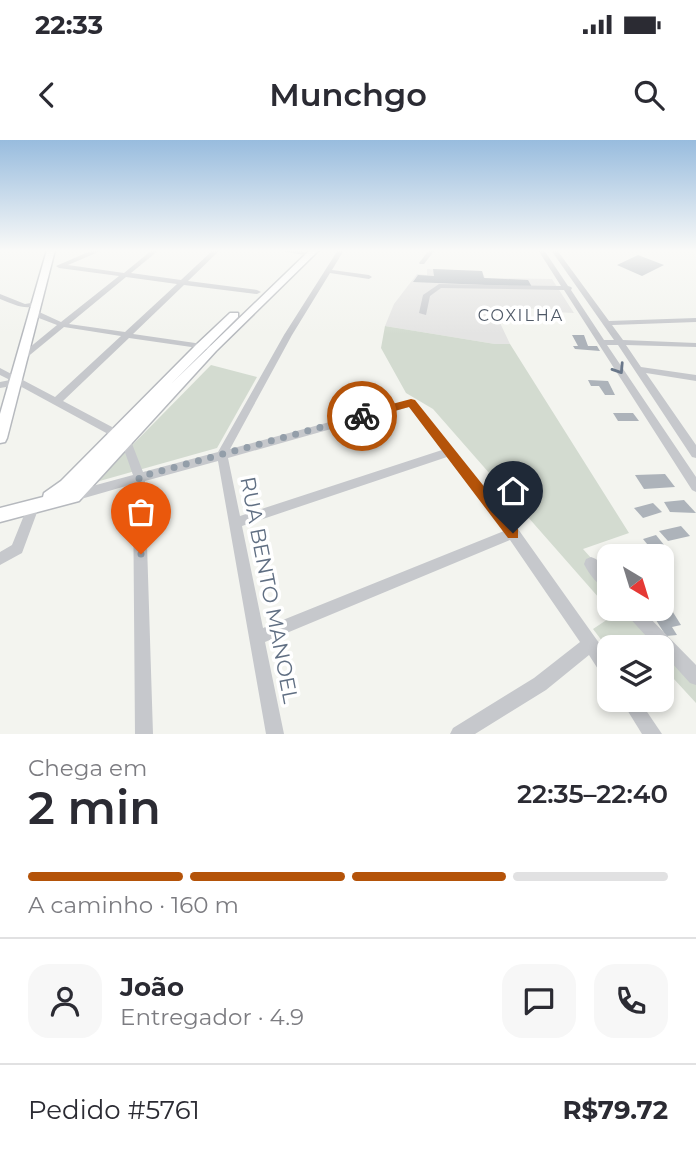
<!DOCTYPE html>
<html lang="pt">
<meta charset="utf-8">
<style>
:root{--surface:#fff;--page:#f7f7f7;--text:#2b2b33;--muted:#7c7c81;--line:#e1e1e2;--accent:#b45309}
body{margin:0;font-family:Montserrat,sans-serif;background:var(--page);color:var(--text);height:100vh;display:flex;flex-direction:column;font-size:26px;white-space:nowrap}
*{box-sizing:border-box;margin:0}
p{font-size:23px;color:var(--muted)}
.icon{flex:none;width:38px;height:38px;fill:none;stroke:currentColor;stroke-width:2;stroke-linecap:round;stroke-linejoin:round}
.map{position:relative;height:594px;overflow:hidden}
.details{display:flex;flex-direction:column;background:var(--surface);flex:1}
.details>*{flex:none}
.needle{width:46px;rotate:142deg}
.fabs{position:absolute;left:597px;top:404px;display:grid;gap:14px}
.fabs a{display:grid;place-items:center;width:77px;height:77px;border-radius:14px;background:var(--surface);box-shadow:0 4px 10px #0003;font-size:35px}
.pin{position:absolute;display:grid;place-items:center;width:60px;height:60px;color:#fff;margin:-72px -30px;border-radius:50% 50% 50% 0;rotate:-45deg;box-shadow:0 0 7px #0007}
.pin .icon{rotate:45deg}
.courier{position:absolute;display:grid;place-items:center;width:70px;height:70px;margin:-35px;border:5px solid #b45309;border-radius:50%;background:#fff;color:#222;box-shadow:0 2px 9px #0007}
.overview em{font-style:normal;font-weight:600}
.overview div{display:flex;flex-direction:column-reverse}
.overview{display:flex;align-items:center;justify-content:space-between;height:119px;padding:0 28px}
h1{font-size:46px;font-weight:600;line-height:52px}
.bar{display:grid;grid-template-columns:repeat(4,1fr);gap:10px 7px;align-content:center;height:84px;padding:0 28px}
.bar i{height:9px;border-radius:5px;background:var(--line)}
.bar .active{background:var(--accent)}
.bar p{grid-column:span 4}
.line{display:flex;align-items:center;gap:18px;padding:0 28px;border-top:2px solid var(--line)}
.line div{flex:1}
.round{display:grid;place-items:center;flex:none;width:74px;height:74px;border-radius:21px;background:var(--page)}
.status{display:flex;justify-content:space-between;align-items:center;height:49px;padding:0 35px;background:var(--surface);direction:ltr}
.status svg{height:19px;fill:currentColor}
header{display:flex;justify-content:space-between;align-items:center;height:91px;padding:0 28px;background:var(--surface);font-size:32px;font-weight:600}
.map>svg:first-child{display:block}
</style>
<div class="status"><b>22:33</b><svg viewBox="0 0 49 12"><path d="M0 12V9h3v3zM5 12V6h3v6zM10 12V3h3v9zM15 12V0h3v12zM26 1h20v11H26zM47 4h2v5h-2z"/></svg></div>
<header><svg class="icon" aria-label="back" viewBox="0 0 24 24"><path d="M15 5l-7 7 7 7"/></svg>Munchgo<svg class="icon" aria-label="search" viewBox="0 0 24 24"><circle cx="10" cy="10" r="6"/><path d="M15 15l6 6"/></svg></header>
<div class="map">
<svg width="696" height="594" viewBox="0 0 696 594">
<rect width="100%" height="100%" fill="#f3f4ef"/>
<polygon fill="#e4e4e3" points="427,129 482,131 485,138 552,139 574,173 554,172 552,169 493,168 510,204 495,204 385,186 394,164 417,134 427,135"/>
<g fill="#d3dbd0">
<polygon points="385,186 495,204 510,204 629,393 583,409 609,438 609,469 638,469 696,529 696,563 662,526 662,508 609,510 593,489 614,475 433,269 406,253 381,208"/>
<polygon points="211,225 257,237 217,308 96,342"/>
</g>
<g fill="#adb3ba">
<polygon points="638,115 664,125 642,136 617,125"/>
<polygon points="433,129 482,131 484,138 528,140 532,147 413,142 418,135 434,136"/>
<polygon points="572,195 584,195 588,206 597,206 600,211 575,209 573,206 578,206"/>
<polygon points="588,240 608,241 615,255 605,255 599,246 591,246"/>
<polygon points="613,273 633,273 639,281 618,281"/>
<polygon points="665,334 675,347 644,349 635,335"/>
<polygon points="684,360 696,373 670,372 664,362"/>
<polygon points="653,363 662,372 643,378 634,368"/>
<polygon points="681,386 690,396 668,401 659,391"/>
<polygon points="656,395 669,411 656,415 643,399"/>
<polygon points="671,469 681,485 672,487 677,495 666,496 651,472"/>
</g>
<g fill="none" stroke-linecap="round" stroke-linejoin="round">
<defs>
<g id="major">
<polygon points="47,110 55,110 7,298 5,302 0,303 0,274"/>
<polygon points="310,110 319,110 216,211 79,361 0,382 0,368 43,357 44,353 61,341 196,205 230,173 238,173 238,177 172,243"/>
</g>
</defs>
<use href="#major" stroke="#b6b9be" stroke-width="3"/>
<g fill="#c6c8cc" fill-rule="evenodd">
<path d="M 93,110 L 103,110 L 68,125 L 124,133 L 152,110 L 159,110 L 131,133 L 181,140 L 213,110 L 220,110 L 188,141 L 257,150 L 261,152 L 257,154 L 184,145 L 133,194 L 209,205 L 212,206 L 212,210 L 129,198 L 63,261 L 129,296 L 143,332 L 218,312 L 284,195 L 338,110 L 344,110 L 332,130 L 369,135 L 372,137 L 369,139 L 330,133 L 292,195 L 230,309 L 411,260 L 414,261 L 518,389 L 609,517 L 609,539 L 603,537 L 589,515 L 546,550 L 475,594 L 450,594 L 453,588 L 534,538 L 580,502 L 510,400 L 265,502 L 284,594 L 266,594 L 218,321 L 145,341 L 153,594 L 135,594 L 133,344 L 74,361 L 70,360 L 68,356 L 70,352 L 74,351 L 133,335 L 121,301 L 18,245 L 0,248 L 0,242 L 10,240 L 0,235 L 0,228 L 55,257 L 121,196 L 64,187 L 25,219 L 22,220 L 18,217 L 57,185 L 31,175 L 31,171 L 37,171 L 61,182 L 119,136 L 59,128 L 56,126 ZM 126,137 L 177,144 L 125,192 L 69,184 ZM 409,267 L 442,310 L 240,376 L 228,318 ZM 447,317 L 504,391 L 263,488 L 242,386 Z"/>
<polygon points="275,110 296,110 313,114 310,116"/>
<polygon points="429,110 435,110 424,124 420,124 419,123"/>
<polygon points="538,110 544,110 568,146 571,147 572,148 571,150 604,200 614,200 551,110 557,110 609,181 696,178 696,182 612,185 623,200 696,203 696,207 626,205 641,227 696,235 696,241 646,233 696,305 696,318 692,317 618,205 607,205 696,337 696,352 692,350 564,150 441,148 430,156 426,175 419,173 423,155 439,144 561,146"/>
<path d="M 0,154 L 25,164 L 37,162 L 41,164 C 26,171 15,165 0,159 Z"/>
<polygon points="33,362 37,363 39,367 22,413 0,425 0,412 12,405 29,363"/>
<path d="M 591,417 L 596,419 L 609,434 L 609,451 C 599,447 588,433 584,424 L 586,419 Z"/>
<polygon points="624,469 641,469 696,525 696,545 690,543 662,512 662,508 657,508 626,474"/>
<polygon points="621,560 639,560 662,594 642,594"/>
</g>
<use href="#major" fill="#fff" fill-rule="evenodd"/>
</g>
<defs><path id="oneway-chevron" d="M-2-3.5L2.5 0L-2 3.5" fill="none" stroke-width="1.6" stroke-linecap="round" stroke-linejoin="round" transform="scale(1.75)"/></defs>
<use stroke="#6a788a" href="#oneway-chevron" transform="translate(619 229) rotate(57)"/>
<linearGradient id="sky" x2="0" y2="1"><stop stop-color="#98bcde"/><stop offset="0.57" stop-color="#fafaf8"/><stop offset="1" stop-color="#fafaf8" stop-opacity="0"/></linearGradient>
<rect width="696" height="194" fill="url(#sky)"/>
<polygon fill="#b45309" points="411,259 415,260 518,389 518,398 508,398 409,267 362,280 356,276 358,273"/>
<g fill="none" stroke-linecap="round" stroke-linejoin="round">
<polyline stroke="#939ea9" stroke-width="7" stroke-dasharray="0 12.6" points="141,414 139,337 362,276"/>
</g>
<g text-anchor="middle" stroke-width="7" stroke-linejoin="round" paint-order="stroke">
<g font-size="16" letter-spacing="2" fill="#4f5967" stroke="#fff">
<text x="521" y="181">COXILHA</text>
</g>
<g font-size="21" fill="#606f83" stroke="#fff">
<text transform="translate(269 450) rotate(79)" y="7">RUA BENTO MANOEL</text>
</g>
</g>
</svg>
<div class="fabs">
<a><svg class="needle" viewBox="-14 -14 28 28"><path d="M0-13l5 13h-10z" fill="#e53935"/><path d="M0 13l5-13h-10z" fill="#7c7c81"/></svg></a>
<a><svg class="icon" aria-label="layers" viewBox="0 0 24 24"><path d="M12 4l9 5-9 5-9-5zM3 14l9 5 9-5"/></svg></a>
</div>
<div class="pin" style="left:141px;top:414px;background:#ea580c"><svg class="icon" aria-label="bag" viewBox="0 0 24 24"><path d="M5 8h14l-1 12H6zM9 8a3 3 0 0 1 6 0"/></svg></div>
<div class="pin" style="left:513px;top:393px;background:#1f2937"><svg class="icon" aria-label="home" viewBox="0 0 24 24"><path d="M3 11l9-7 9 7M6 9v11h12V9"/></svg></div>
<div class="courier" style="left:362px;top:276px"><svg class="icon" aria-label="bike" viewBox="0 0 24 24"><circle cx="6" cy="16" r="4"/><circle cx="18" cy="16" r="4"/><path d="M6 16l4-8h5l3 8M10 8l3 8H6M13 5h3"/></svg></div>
</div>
<section class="details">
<div class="overview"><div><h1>2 min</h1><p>Chega em</p></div><em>22:35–22:40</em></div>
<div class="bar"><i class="active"></i><i class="active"></i><i class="active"></i><i></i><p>A caminho · 160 m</p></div>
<div class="line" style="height:126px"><a class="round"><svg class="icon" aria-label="person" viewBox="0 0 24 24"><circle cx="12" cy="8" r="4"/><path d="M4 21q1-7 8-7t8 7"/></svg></a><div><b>João</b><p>Entregador · 4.9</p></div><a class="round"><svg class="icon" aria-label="chat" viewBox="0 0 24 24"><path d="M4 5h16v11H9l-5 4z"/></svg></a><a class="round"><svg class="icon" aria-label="phone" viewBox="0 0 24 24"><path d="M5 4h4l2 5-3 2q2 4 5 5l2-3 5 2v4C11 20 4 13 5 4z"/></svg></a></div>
<div class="line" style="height:91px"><div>Pedido #5761</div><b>R$79.72</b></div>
</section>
